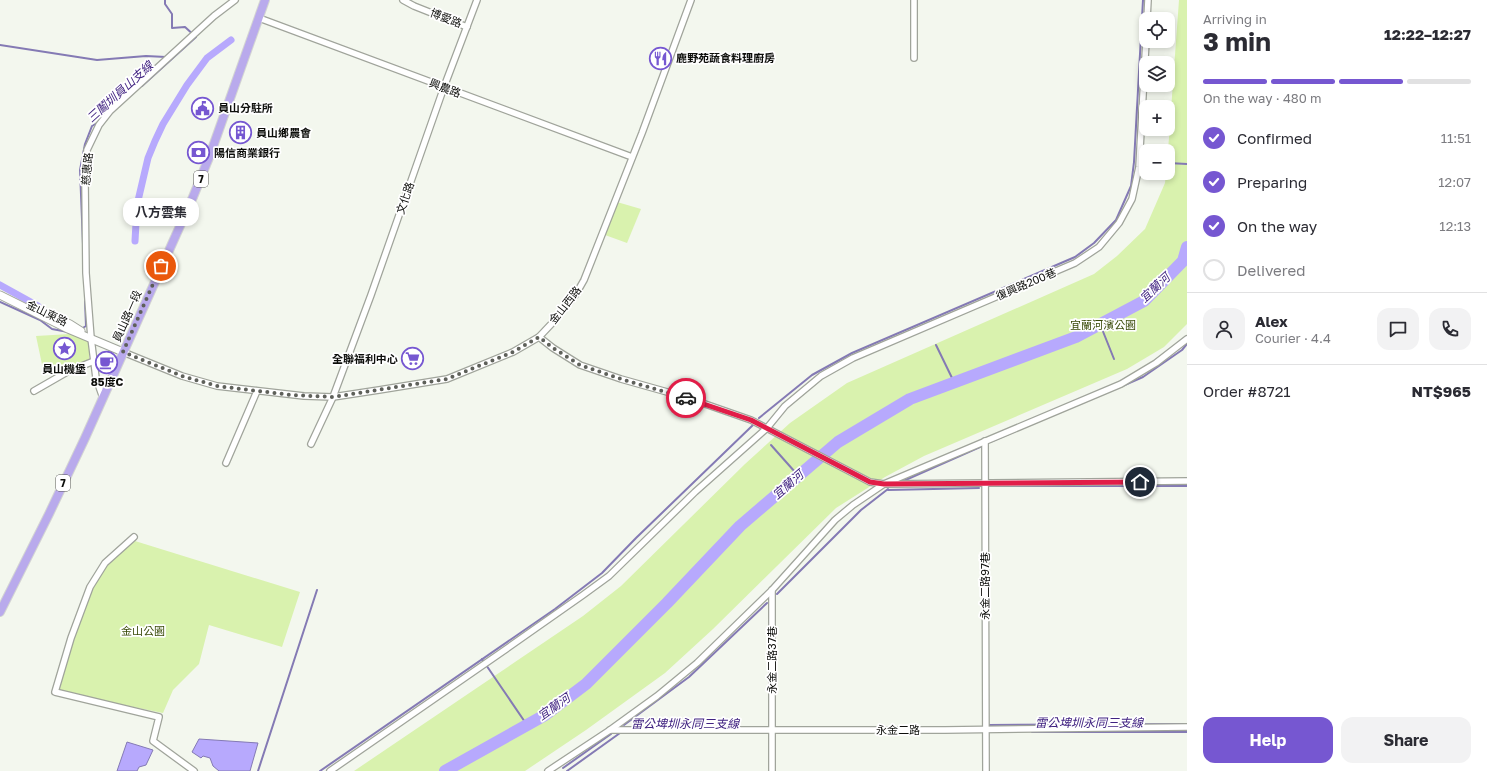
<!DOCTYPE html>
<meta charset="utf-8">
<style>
:root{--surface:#fff;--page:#f2f2f3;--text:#2b2b33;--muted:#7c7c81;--line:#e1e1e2;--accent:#7657d1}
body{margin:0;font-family:"Golos Text","Noto Sans TC",sans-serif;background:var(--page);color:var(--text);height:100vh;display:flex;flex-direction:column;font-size:15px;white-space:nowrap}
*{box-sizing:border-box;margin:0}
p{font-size:13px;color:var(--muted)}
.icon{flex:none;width:22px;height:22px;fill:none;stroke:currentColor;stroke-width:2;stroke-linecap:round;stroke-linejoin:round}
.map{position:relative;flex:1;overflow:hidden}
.drawer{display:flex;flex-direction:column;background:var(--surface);width:300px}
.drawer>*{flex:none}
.tools{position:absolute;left:1139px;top:12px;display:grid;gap:8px}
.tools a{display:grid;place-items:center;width:36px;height:36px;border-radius:8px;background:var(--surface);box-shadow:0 2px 6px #0003;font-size:20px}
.pin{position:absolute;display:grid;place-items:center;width:34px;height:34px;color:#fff;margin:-17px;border:2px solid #fff;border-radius:50%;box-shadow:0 1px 4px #0007}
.courier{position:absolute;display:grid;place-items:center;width:40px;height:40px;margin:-20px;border:3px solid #e11d48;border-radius:50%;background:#fff;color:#222;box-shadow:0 1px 5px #0007}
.bubble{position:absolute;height:28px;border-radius:12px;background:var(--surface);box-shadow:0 2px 6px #0003;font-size:13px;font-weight:700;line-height:28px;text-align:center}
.headline em{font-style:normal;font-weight:700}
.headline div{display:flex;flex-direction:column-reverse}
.headline{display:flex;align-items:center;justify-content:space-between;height:68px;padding:0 16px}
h1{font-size:26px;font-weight:700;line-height:30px}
.bar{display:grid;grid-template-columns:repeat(4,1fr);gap:6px 4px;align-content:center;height:48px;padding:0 16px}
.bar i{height:5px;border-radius:3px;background:var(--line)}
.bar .on{background:var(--accent)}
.bar p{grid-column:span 4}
.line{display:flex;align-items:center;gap:10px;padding:0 16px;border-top:1px solid var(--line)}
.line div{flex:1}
.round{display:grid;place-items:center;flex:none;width:42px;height:42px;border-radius:12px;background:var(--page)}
ol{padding:0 16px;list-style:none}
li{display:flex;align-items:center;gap:12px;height:44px}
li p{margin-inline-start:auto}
li .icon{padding:4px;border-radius:50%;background:var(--accent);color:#fff;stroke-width:4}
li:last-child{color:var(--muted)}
li i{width:22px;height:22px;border:2px solid var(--line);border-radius:50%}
.cta{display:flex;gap:8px;margin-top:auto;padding:8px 16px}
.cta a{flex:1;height:46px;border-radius:12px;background:var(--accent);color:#fff;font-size:16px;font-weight:700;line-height:46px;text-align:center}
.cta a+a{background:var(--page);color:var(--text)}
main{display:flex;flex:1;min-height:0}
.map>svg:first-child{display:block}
</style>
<main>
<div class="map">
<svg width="1187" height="771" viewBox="0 0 1187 771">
<rect width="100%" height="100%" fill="#f3f7ee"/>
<g fill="#d9f2ae">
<polygon points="1179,0 1187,0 1187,324 1164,347 1127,369 924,456 885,477 836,508 713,629 665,673 586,730 525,771 354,771 583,616 621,586 745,464 790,423 847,383 1094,274 1117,256 1145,229 1165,183 1166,173 1168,173 1168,151"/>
<polygon points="617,202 641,209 627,243 605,235"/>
<polygon points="70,334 81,336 89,339 89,359 83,364 57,376 53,369 43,369 36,336"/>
<path d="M 135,541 L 300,592 L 282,647 L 209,625 L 199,664 L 173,690 L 163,713 L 59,692 C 70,651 82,599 107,565 C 115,556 126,548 135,541 Z"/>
</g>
<g fill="#b7a9fd" stroke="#847ab4">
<polygon points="199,739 258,743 250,771 219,771 213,766 210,758 203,756 201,758 192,752"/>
<polygon points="127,742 153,750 146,765 139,767 137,771 117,771"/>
</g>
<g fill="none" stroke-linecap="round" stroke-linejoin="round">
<g stroke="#847ab4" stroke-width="2">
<polyline points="0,45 97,60 146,56 166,57"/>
<polyline points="142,86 196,37 185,27 172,28 172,14 165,4 165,0"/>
<polyline points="1168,163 1187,164"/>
<polyline points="83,244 80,170 85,144 92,126 99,122"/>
<polyline points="0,302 40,320 52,329 68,332"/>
<polyline points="1100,324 1114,359"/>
<polyline points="81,329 86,326 85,301"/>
<polyline points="936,345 954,382"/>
<polyline points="759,418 812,375 852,353 1075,257 1094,243 1116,220 1131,186 1134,162 1143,0"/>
<polyline points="990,442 1127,384 1143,377 1182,350 1187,344"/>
<polyline points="771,445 795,472"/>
<polyline points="901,482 980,447"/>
<polyline points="990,486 1187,486"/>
<polyline points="888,490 979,488"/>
<polyline points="777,594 861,510 888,489"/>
<polyline points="482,659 527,725"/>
<polyline points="624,725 689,677 767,603"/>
<polyline points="989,725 1186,724"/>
<polyline points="1032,732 1187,732"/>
<polyline points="777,733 788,733"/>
<polyline points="563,768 611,734"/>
<polyline points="258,771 317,590"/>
<polyline points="320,771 555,609 602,573 636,538 753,425"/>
<polyline points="567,771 620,733 731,733"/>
</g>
<g stroke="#b7a9fd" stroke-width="7">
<polyline points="135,241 137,205 148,158 155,141 163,124 187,85 207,58 231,40"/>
<polyline points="0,285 38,306"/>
</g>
<polyline stroke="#b7a9fd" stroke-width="12" points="445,771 545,715 586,684 667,603 740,526 838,442 910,399 1076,337 1144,301 1183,261 1187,247"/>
<defs>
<g id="minor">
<polyline points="403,0 414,6 467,27"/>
<polyline points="259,18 632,157"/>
<polyline points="1147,19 1148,0"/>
<polyline points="914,58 914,0"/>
<polyline points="539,337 553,348 580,365 621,379 685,397 751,420 870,482 884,484 1187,481"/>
<polyline points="123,352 182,376 217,386 304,396 333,397 379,390 447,379 513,352 539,337 556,319 576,294 584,280 642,133 691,0"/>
<polyline points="34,391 67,372 94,361"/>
<polyline points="103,398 96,378 91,338 86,273 85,180 87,150 99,125 110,111 214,16 235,0"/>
<polyline points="985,441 986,771"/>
<polyline points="311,444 333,397 371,295 444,87 477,0"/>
<polyline points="226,463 257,391"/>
<polyline points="134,537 105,563 90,587 71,638 55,692 159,717 153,741 194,771"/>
<polyline points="772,590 772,771"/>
<polyline points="610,730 945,730 1187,727"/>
<polyline points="330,771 499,654 583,595 609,576 695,492 767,428 785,406 821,376 853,358 1075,263 1099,247 1119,223 1132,199 1139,167 1146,41"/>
<polyline points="548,771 610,730 657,696 697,663 772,590 835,520 853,505 884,484 1121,384 1156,363 1187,339"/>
</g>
<g id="tertiary">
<polyline points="0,295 68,329 123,352"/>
<polyline points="30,305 70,324 81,331"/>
</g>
<polyline id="primary" points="0,612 49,514 85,438 193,197 210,155 265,0"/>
</defs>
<use href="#minor" stroke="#a0a49b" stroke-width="8"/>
<use href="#tertiary" stroke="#a0a49b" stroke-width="9"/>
<use href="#primary" stroke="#d3d4d3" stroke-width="10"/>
<use href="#minor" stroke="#fff" stroke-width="5.5"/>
<use href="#tertiary" stroke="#fff" stroke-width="7"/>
<use href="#primary" stroke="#b9aaec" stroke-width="8"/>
</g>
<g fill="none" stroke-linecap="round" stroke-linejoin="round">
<polyline stroke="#5e605a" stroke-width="4" stroke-dasharray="0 7.2" points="161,266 123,352 182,376 217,386 291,395 333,397 447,379 513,352 539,337 553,348 580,365 621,379 686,398"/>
<polyline stroke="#e11d48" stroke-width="5" points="686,398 751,420 870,482 884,484 1140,482"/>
</g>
<defs>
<symbol id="restaurant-ring" viewBox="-11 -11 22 22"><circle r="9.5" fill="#fff" stroke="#7657d1" stroke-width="1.5"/><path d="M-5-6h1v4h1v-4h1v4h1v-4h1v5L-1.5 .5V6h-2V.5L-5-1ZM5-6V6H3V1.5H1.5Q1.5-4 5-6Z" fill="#7657d1"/></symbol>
<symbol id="civic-ring" viewBox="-11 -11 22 22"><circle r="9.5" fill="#fff" stroke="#7657d1" stroke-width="1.5"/><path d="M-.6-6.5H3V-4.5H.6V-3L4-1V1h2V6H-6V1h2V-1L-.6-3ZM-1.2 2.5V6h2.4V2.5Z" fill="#7657d1"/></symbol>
<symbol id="building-ring" viewBox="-11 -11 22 22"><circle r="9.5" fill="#fff" stroke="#7657d1" stroke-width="1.5"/><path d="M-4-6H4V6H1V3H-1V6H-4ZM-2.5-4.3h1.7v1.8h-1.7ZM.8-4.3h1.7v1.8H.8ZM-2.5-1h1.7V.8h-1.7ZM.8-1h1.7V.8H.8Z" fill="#7657d1"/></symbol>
<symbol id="bank-ring" viewBox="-11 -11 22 22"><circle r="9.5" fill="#fff" stroke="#7657d1" stroke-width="1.5"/><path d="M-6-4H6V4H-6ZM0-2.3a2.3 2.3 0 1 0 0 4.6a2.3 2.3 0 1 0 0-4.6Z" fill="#7657d1"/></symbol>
<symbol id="sight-ring" viewBox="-11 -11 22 22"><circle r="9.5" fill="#fff" stroke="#7657d1" stroke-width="1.5"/><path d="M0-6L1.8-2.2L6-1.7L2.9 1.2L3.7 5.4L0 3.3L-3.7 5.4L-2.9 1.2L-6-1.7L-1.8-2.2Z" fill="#7657d1"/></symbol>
<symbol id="supermarket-ring" viewBox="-11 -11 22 22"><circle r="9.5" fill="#fff" stroke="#7657d1" stroke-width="1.5"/><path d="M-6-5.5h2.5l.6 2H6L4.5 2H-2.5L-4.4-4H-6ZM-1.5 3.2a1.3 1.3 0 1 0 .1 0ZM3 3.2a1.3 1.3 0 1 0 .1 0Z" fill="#7657d1"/></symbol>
<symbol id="cafe-ring" viewBox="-11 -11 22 22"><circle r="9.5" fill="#fff" stroke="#7657d1" stroke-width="1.5"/><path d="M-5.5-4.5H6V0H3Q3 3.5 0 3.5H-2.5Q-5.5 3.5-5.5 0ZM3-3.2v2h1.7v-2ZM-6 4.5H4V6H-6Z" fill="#7657d1"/></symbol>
</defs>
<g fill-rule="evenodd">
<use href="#restaurant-ring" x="648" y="46" width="25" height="25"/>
<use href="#civic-ring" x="190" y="96" width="25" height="25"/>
<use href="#building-ring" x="228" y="120" width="25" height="25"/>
<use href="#bank-ring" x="186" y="140" width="25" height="25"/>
<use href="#sight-ring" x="52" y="336" width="25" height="25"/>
<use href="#supermarket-ring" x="400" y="346" width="25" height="25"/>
<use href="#cafe-ring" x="94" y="350" width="25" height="25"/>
</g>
<g text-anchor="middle" stroke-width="3.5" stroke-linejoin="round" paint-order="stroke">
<g fill="#fff" stroke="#565654" stroke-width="1">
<rect x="194" y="171" width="14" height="16" rx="3"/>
<rect x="56" y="475" width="14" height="16" rx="3"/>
</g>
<g font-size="10" font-weight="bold" fill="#0d0e0b">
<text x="201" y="183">7</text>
<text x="63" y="487">7</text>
</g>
<g font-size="11" fill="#0d0e0b" stroke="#fff">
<text transform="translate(446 18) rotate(21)" y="4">博愛路</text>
<text transform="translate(445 88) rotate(20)" y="4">興農路</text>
<text transform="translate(87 169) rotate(-85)" y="4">慈惠路</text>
<text transform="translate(405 198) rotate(-71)" y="4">文化路</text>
<text transform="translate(1026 284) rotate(-23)" y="4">復興路200巷</text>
<text transform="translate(565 305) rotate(-52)" y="4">金山西路</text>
<text transform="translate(47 313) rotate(26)" y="4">金山東路</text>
<text transform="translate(127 316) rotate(-66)" y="4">員山路一段</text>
<text transform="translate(985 586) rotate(-90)" y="4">永金二路97巷</text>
<text transform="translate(772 660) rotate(-90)" y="4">永金二路37巷</text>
<text x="898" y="734">永金二路</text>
</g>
<g font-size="11" font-weight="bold" fill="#0d0e0b" stroke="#fff" text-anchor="start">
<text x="676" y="62">鹿野苑蔬食料理廚房</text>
<text x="218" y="112">員山分駐所</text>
<text x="256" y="137">員山鄉農會</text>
<text x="214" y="157">陽信商業銀行</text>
<text x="398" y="363" text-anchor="end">全聯福利中心</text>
<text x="64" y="373" text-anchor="middle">員山機堡</text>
<text x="107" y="386" text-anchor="middle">85度C</text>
</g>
<g font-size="11" fill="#384907" stroke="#fff">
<text x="1103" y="329">宜蘭河濱公園</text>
<text x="143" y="635">金山公園</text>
</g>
<g font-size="12" font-style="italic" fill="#402281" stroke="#fff">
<text transform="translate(120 92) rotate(-42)" y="4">三鬮圳員山支線</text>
<text transform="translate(1155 288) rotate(-43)" y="4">宜蘭河</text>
<text transform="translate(788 485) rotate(-41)" y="4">宜蘭河</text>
<text transform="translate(554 707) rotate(-35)" y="4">宜蘭河</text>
<text x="1089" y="727">雷公埤圳永同三支線</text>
<text x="685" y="728">雷公埤圳永同三支線</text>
</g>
</g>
</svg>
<div class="tools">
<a><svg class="icon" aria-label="locate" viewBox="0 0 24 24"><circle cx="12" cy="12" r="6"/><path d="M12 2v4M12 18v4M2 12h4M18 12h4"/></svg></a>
<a><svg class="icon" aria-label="layers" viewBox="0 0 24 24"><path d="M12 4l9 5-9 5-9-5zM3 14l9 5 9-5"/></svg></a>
<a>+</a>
<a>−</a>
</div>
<div class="pin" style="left:161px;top:266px;background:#ea580c"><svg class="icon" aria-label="bag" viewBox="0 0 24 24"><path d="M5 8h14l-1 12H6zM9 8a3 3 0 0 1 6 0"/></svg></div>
<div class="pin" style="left:1140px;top:482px;background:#1f2937"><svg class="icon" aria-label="home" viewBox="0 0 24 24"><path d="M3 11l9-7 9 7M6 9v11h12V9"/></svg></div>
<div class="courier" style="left:686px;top:398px"><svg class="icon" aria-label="car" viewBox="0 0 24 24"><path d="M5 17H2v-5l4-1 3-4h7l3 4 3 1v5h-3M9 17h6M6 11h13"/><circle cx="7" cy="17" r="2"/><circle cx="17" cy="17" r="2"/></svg></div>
<div class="bubble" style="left:123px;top:198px;width:76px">八方雲集</div>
</div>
<section class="drawer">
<div class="headline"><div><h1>3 min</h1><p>Arriving in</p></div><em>12:22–12:27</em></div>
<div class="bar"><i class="on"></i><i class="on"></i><i class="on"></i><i></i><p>On the way · 480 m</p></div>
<ol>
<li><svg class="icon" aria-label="check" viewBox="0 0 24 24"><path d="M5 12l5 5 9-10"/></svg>Confirmed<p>11:51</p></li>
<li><svg class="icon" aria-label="check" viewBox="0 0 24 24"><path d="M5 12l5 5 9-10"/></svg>Preparing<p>12:07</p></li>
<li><svg class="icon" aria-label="check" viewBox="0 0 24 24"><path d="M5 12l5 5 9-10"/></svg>On the way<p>12:13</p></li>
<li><i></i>Delivered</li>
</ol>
<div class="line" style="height:72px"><a class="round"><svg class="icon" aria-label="person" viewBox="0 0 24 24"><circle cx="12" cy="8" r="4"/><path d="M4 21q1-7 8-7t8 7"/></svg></a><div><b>Alex</b><p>Courier · 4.4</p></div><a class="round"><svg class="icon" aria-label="chat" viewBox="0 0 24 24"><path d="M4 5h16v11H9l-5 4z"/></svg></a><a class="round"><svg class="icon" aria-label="phone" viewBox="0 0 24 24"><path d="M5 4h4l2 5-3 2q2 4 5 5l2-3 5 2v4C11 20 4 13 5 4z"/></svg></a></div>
<div class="line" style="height:52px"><div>Order #8721</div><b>NT$965</b></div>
<div class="cta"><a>Help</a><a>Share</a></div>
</section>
</main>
